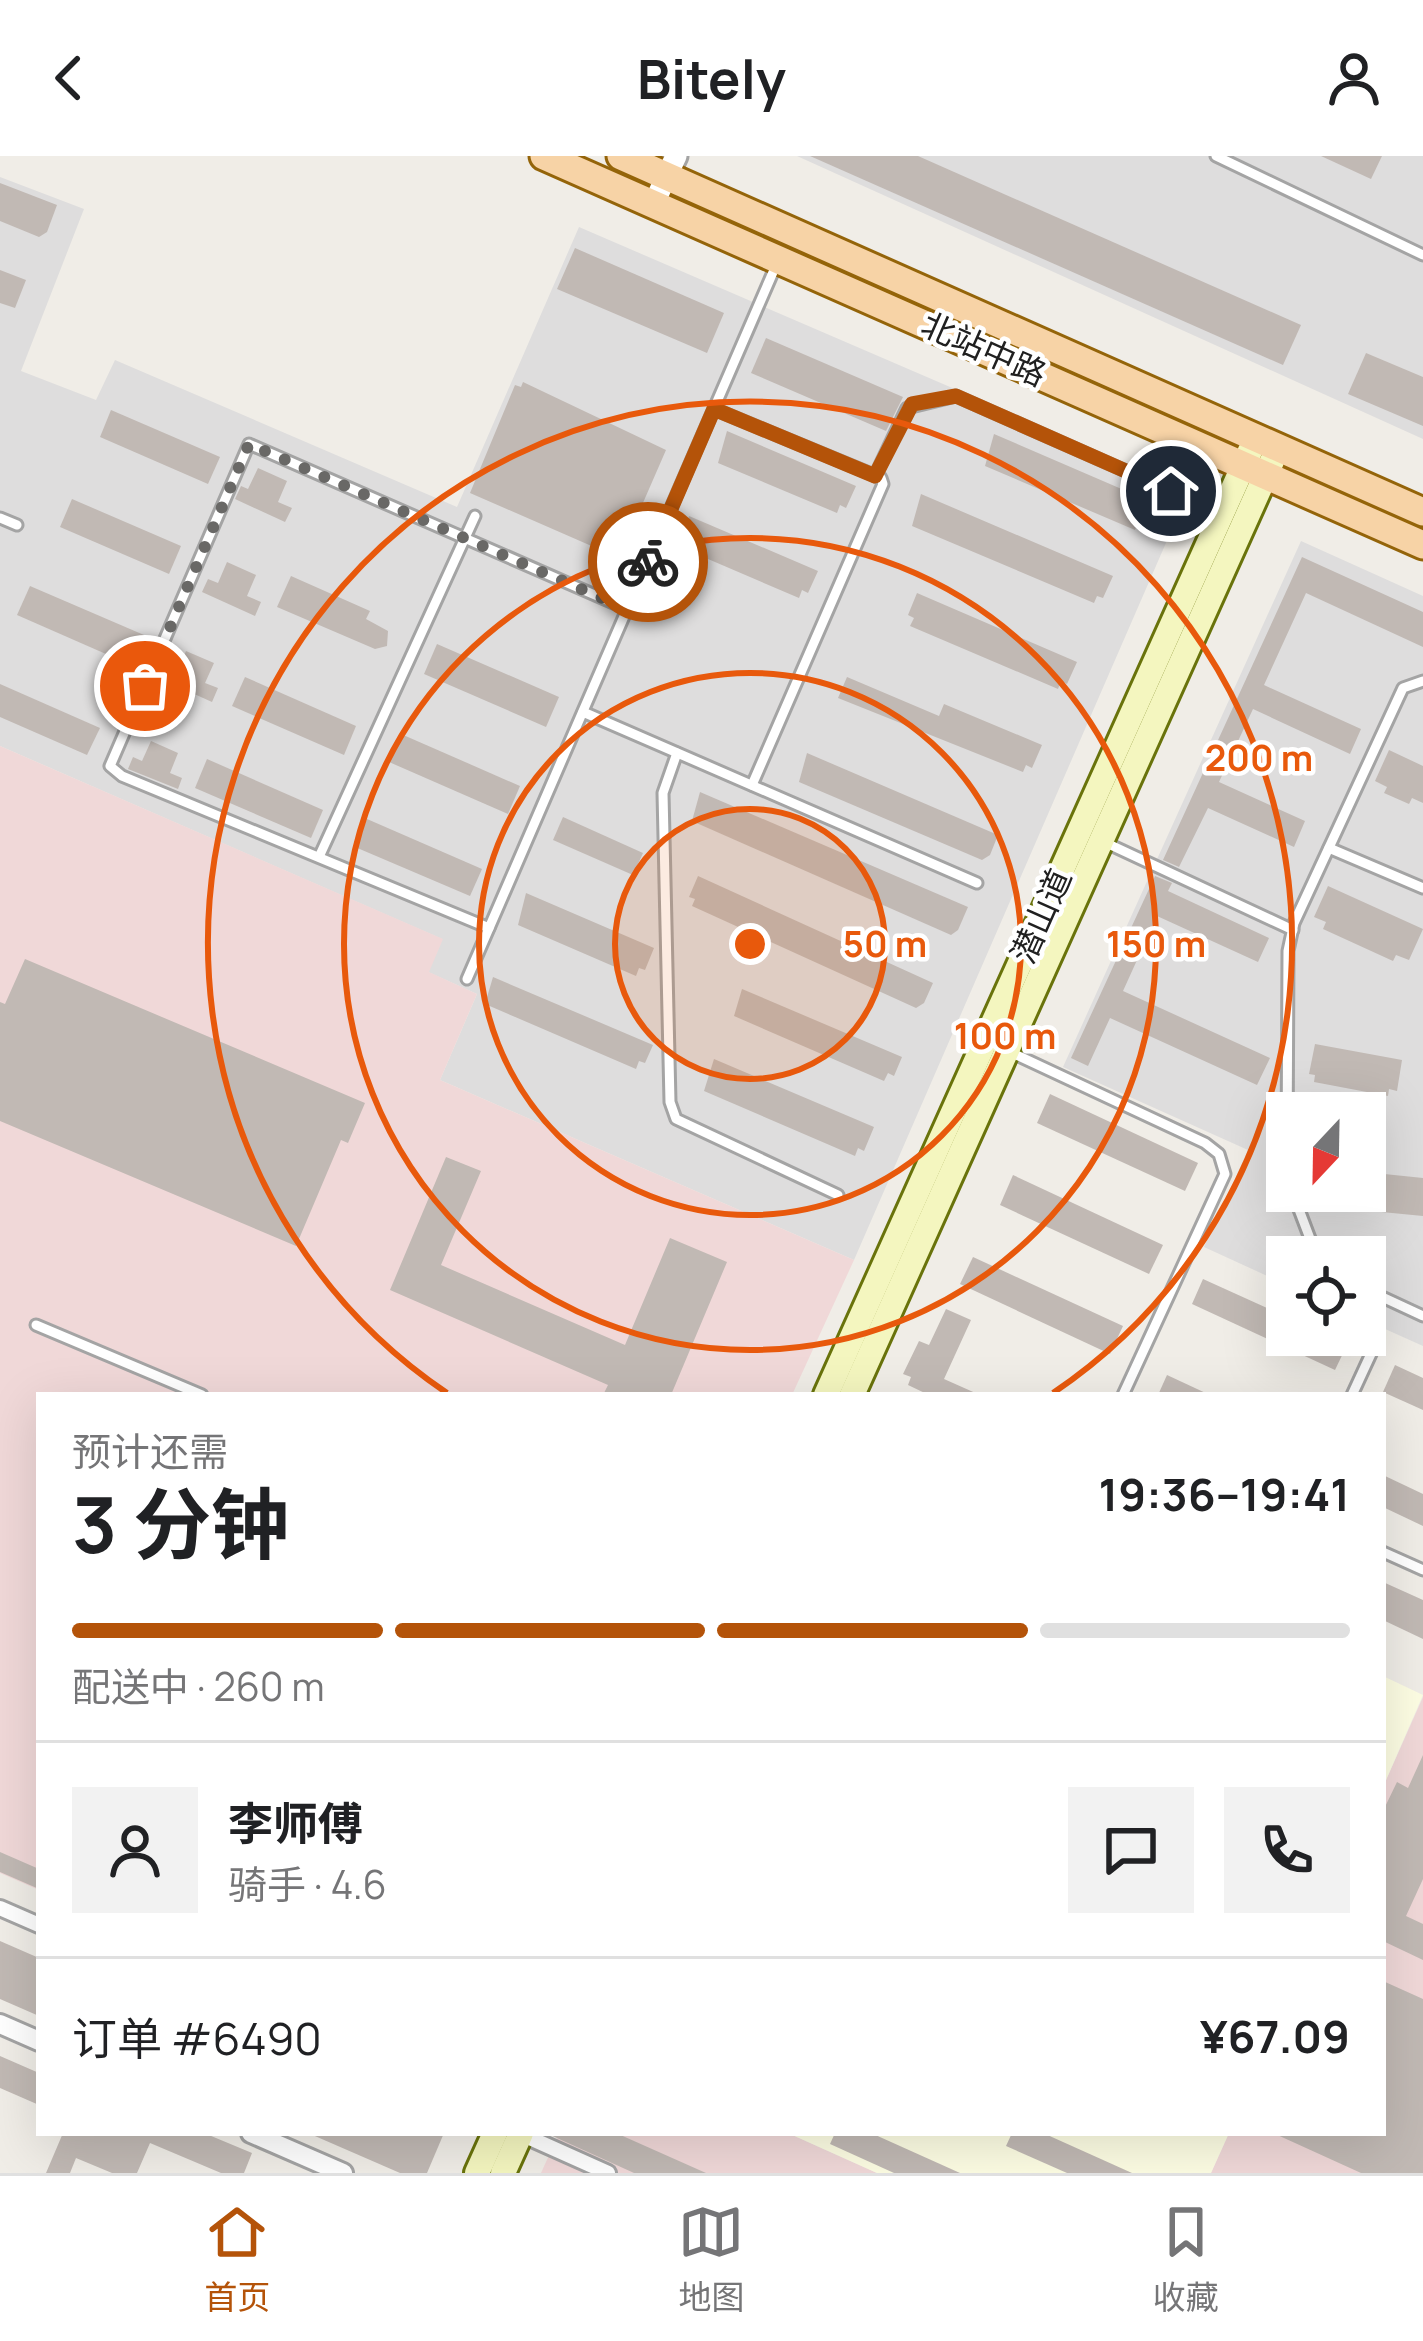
<!DOCTYPE html>
<html lang="zh">
<meta charset="utf-8">
<style>
:root{--surface:#fff;--page:#f2f2f2;--text:#202124;--muted:#757577;--line:#e0e0e0;--accent:#b45309}
body{margin:0;font-family:Manrope,"Noto Sans SC",sans-serif;background:var(--page);color:var(--text);height:100vh;display:flex;flex-direction:column;font-size:45px;white-space:nowrap}
*{box-sizing:border-box;margin:0}
p{font-size:39px;color:var(--muted)}
.icon{flex:none;width:66px;height:66px;fill:none;stroke:currentColor;stroke-width:2;stroke-linecap:round;stroke-linejoin:round}
.map{position:relative;flex:1;overflow:hidden}
.drawer{position:absolute;left:36px;top:1236px;width:1350px;height:744px;display:flex;flex-direction:column;background:var(--surface);border-radius:0px;box-shadow:0 12px 48px #0002}
.drawer>*{flex:none}
.needle{width:78px;rotate:202deg}
.tools{position:absolute;left:1266px;top:936px;display:grid;gap:24px}
.tools a{display:grid;place-items:center;width:120px;height:120px;border-radius:0px;background:var(--surface);box-shadow:0 12px 48px #0002;font-size:60px}
.pin{position:absolute;display:grid;place-items:center;width:102px;height:102px;color:#fff;margin:-51px;border:6px solid #fff;border-radius:50%;box-shadow:0 3px 12px #0007}
.courier{position:absolute;display:grid;place-items:center;width:120px;height:120px;margin:-60px;border:9px solid #b45309;border-radius:50%;background:#fff;color:#222;box-shadow:0 3px 15px #0007}
.overview em{font-style:normal;font-weight:700}
.overview div{display:flex;flex-direction:column-reverse}
.overview{display:flex;align-items:center;justify-content:space-between;height:204px;padding:0 36px}
h1{font-size:78px;font-weight:700;line-height:90px}
.bar{display:grid;grid-template-columns:repeat(4,1fr);gap:18px 12px;align-content:center;height:144px;padding:0 36px}
.bar i{height:15px;border-radius:9px;background:var(--line)}
.bar .on{background:var(--accent)}
.bar p{grid-column:span 4}
.line{display:flex;align-items:center;gap:30px;padding:0 36px;border-top:3px solid var(--line)}
.line div{flex:1}
.round{display:grid;place-items:center;flex:none;width:126px;height:126px;border-radius:0px;background:var(--page)}
header{display:flex;justify-content:space-between;align-items:center;height:156px;padding:0 36px;background:var(--surface);font-size:54px;font-weight:700}
.dock{display:flex;justify-content:space-around;align-items:center;height:168px;border-top:3px solid var(--line);background:var(--surface);font-size:33px;color:var(--muted)}
.dock a{display:grid;justify-items:center;gap:6px}
.dock .on{color:var(--accent)}
.map>svg:first-child{display:block}
</style>
<header><svg class="icon" aria-label="back" viewBox="0 0 24 24"><path d="M15 5l-7 7 7 7"/></svg>Bitely<svg class="icon" aria-label="person" viewBox="0 0 24 24"><circle cx="12" cy="8" r="4"/><path d="M4 21q1-7 8-7t8 7"/></svg></header>
<div class="map">
<svg width="1423" height="2017" viewBox="0 0 1423 2017">
<rect width="100%" height="100%" fill="#f0ede7"/>
<g fill="#dedddd" fill-rule="evenodd">
<polygon points="797,0 1423,0 1423,283"/>
<polygon points="0,21 84,53 21,215 96,244 115,204 457,351 579,71 1189,334 854,1104 440,924 477,838 428,816 442,783 0,590"/>
<path d="M 1301,385 L 1423,440 L 1423,1190 L 1365,1164 L 1365,1101 L 1287,1101 L 1287,1129 L 1204,1091 L 1248,994 L 1063,911 ZM 1287,957 L 1365,957 L 1365,1035 L 1287,1035 Z"/>
</g>
<g fill="#f0d8d8">
<polygon points="0,590 443,783 429,816 477,838 440,924 854,1104 792,1239 39,1239 39,1734 0,1717"/>
<polygon points="1423,1541 1423,2017 1211,2017 1229,1977 1383,1977 1383,1631"/>
<polygon points="559,1977 788,1977 877,2017 541,2017"/>
</g>
<g fill="#fdfde3">
<polygon points="1383,1520 1423,1539 1383,1631"/>
<polygon points="788,1977 1229,1977 1211,2017 877,2017"/>
</g>
<g fill="#c1b9b4">
<polygon points="810,0 918,0 1301,169 1283,209"/>
<polygon points="1321,0 1382,0 1371,23"/>
<polygon points="0,27 57,49 47,76 39,81 0,65"/>
<polygon points="575,92 724,157 707,197 557,133"/>
<polygon points="0,114 26,124 15,152 0,147"/>
<polygon points="766,182 903,241 886,275 751,217"/>
<polygon points="1366,197 1423,221 1423,270 1348,238"/>
<polygon points="523,226 666,294 619,402 470,337 515,229 521,231"/>
<polygon points="111,254 220,301 208,328 100,281"/>
<polygon points="727,275 856,330 846,352 840,349 837,357 718,307"/>
<polygon points="994,278 1154,347 1144,369 1138,366 1135,374 985,310"/>
<polygon points="258,312 287,325 278,346 292,352 285,366 235,343 241,330 248,333"/>
<polygon points="921,338 1113,420 1103,442 1097,440 1094,447 912,370"/>
<polygon points="72,343 181,390 169,418 60,371"/>
<polygon points="689,360 818,415 808,437 802,434 799,442 680,391"/>
<polygon points="1302,401 1423,456 1423,491 1306,437 1264,529 1361,573 1350,598 1253,553 1219,626 1305,665 1294,691 1208,652 1179,711 1163,704"/>
<polygon points="227,406 256,419 247,440 261,446 255,460 202,436 208,423 218,427"/>
<polygon points="291,420 370,455 366,463 388,475 387,490 375,493 277,451"/>
<polygon points="30,430 144,479 131,509 17,459"/>
<polygon points="917,437 1077,506 1067,528 1061,525 1058,533 910,470 914,462 908,459"/>
<polygon points="437,488 559,541 546,571 424,518"/>
<polygon points="186,495 214,507 205,527 218,532 212,546 163,524 169,511 178,515"/>
<polygon points="245,521 356,570 344,599 232,550"/>
<polygon points="847,521 939,560 944,548 1042,589 1032,612 1026,609 1023,616 838,542"/>
<polygon points="0,528 100,572 87,599 0,561"/>
<polygon points="401,578 520,630 508,658 389,606"/>
<polygon points="151,585 178,597 170,617 182,622 178,633 128,613 133,601 142,605"/>
<polygon points="1389,594 1423,610 1423,647 1412,642 1409,648 1384,637 1387,631 1375,625"/>
<polygon points="807,597 998,679 990,699 982,704 799,626"/>
<polygon points="207,603 323,654 311,682 195,632"/>
<polygon points="700,636 968,751 958,774 951,779 692,665"/>
<polygon points="563,661 643,697 633,719 553,684"/>
<polygon points="367,663 482,713 470,740 355,691"/>
<polygon points="698,720 933,827 924,847 916,852 692,750 695,743 689,741"/>
<polygon points="1155,720 1172,727 1168,735 1269,782 1258,806 1157,760 1123,835 1270,902 1257,929 1110,862 1088,910 1071,902"/>
<polygon points="1328,730 1423,773 1409,804 1396,799 1393,805 1323,773 1326,766 1314,761"/>
<polygon points="526,737 654,792 645,814 639,812 636,820 518,769"/>
<polygon points="25,803 365,947 348,987 341,984 296,1090 0,965 0,846 5,848"/>
<polygon points="493,821 653,889 645,907 639,905 636,913 485,848"/>
<polygon points="742,833 902,901 894,920 888,917 884,925 734,860"/>
<polygon points="1315,888 1402,904 1397,935 1389,933 1388,940 1314,926 1315,919 1309,918"/>
<polygon points="714,903 874,971 864,995 858,992 855,1000 704,935"/>
<polygon points="1050,938 1198,1007 1185,1035 1037,967"/>
<polygon points="446,1001 481,1015 441,1109 625,1189 670,1082 727,1106 671,1239 603,1239 608,1229 390,1134"/>
<polygon points="1365,1016 1423,1022 1423,1060 1361,1054"/>
<polygon points="1013,1019 1163,1089 1149,1118 1000,1049"/>
<polygon points="973,1101 1123,1170 1110,1198 960,1128"/>
<polygon points="1203,1123 1287,1161 1287,1179 1325,1179 1347,1189 1335,1214 1192,1148"/>
<polygon points="946,1153 971,1164 944,1223 980,1239 929,1239 908,1229 911,1221 903,1218 919,1185 929,1189"/>
<polygon points="1395,1209 1423,1222 1423,1254 1383,1236"/>
<polygon points="1167,1219 1210,1239 1158,1239"/>
<polygon points="1383,1319 1423,1338 1423,1370 1383,1351"/>
<polygon points="1383,1426 1423,1444 1423,1483 1383,1464"/>
<polygon points="1423,1599 1423,1723 1406,1760 1423,1768 1423,1804 1383,1785 1383,1655 1397,1626 1408,1632"/>
<polygon points="0,1696 39,1713 39,1733 0,1716"/>
<polygon points="0,1785 39,1802 39,1860 0,1843"/>
<polygon points="1383,1825 1423,1843 1423,2017 1361,2017 1273,1977 1383,1977"/>
<polygon points="0,1900 39,1917 39,1949 0,1932"/>
<polygon points="63,1977 204,1977 252,1997 244,2017 221,2017 150,1987 137,2017 112,2017 76,2002 70,2017 46,2017"/>
<polygon points="308,1977 444,1977 427,2017 400,2017"/>
<polygon points="546,1977 616,1977 706,2017 634,2017"/>
<polygon points="835,1977 871,1977 960,2017 894,2017 830,1988"/>
<polygon points="1012,1977 1043,1977 1132,2017 1067,2017 1006,1990"/>
</g>
<g fill="none" stroke-linecap="round" stroke-linejoin="round">
<defs>
<g id="service">
<polyline points="1216,0 1423,99"/>
<polyline points="714,253 881,322 883,328 752,629"/>
<polyline points="875,320 907,252 956,240 1171,335"/>
<polyline points="0,362 17,369"/>
<polyline points="583,556 977,727"/>
<polyline points="677,597 663,637 670,946 676,963 838,1039"/>
<polyline points="1102,685 1293,774"/>
<polyline points="1329,692 1423,732"/>
<polyline points="319,701 475,360"/>
<polyline points="489,772 122,620 110,610 249,288 627,453"/>
<polyline points="467,823 777,107"/>
<polyline points="1010,896 1205,987 1219,998 1225,1018 1123,1239"/>
<polyline points="1287,999 1288,795 1294,767 1403,532 1423,525"/>
<polyline points="1292,1035 1317,1101"/>
<polyline points="1365,1133 1423,1160"/>
<polyline points="36,1169 202,1239"/>
<polyline points="1352,1239 1376,1187"/>
<polyline points="1383,1396 1423,1414"/>
</g>
<g id="pedestrian">
<polyline points="0,1752 39,1769"/>
<polyline points="521,1978 608,2017"/>
</g>
<g id="minor">
<polyline points="0,1868 39,1885"/>
<polyline points="251,1977 343,2017"/>
</g>
<polyline id="tertiary" points="654,47 676,0"/>
<g id="secondary">
<polyline points="826,1239 1250,295"/>
<polyline points="852,1239 1272,305"/>
<polyline points="477,2017 495,1977"/>
<polyline points="503,2017 521,1977"/>
</g>
<g id="primary">
<polyline points="544,0 1423,389"/>
<polyline points="621,0 1423,356"/>
</g>
</defs>
<use href="#service" stroke="#a4a4a4" stroke-width="15"/>
<use href="#pedestrian" stroke="#a4a4a4" stroke-width="20"/>
<use href="#minor" stroke="#a4a4a4" stroke-width="24"/>
<use href="#tertiary" stroke="#a4a4a4" stroke-width="27"/>
<use href="#secondary" stroke="#69730b" stroke-width="30"/>
<use href="#primary" stroke="#946409" stroke-width="33"/>
<use href="#service" stroke="#fff" stroke-width="9"/>
<use href="#pedestrian" stroke="#fff" stroke-width="14"/>
<use href="#minor" stroke="#fff" stroke-width="18"/>
<use href="#tertiary" stroke="#fff" stroke-width="21"/>
<use href="#secondary" stroke="#f4f6bf" stroke-width="24"/>
<use href="#primary" stroke="#f7d3a6" stroke-width="27"/>
</g>
<g fill="none" stroke-linecap="round" stroke-linejoin="round">
<polyline stroke="#696866" stroke-width="12" stroke-dasharray="0 21.6" points="145,530 249,288 627,453 648,406"/>
<polyline stroke="#b45309" stroke-width="15" points="648,406 714,253 875,320 912,248 956,240 1171,335"/>
</g>
<circle cx="750" cy="788" r="135" fill="#e8590c" fill-opacity=".12"/>
<g fill="none" stroke="#e8590c" stroke-width="6">
<circle cx="750" cy="788" r="135"/>
<circle cx="750" cy="788" r="271"/>
<circle cx="750" cy="788" r="406"/>
<path d="M447 1237A542 542 0 1 1 1053 1237"/>
</g>
<g text-anchor="middle" stroke-width="9" stroke-linejoin="round" paint-order="stroke">
<g font-size="33" fill="#202020" stroke="#fff">
<text transform="translate(984 193) rotate(24)" y="12">北站中路</text>
<text transform="translate(1041 760) rotate(-66)" y="12">潜山道</text>
</g>
</g>
<circle cx="750" cy="788" r="18" fill="#e8590c" stroke="#fff" stroke-width="6"/>
<g font-size="36" text-anchor="middle" font-weight="bold" fill="#e8590c" stroke="#fff" stroke-width="9" stroke-linejoin="round" paint-order="stroke">
<text x="1259" y="615">200 m</text>
<text x="885" y="801">50 m</text>
<text x="1156" y="801">150 m</text>
<text x="1005" y="893">100 m</text>
</g>
</svg>
<div class="tools">
<a><svg class="needle" viewBox="-14 -14 28 28"><path d="M0-13l5 13h-10z" fill="#e53935"/><path d="M0 13l5-13h-10z" fill="#757577"/></svg></a>
<a><svg class="icon" aria-label="locate" viewBox="0 0 24 24"><circle cx="12" cy="12" r="6"/><path d="M12 2v4M12 18v4M2 12h4M18 12h4"/></svg></a>
</div>
<div class="pin" style="left:145px;top:530px;background:#ea580c"><svg class="icon" aria-label="bag" viewBox="0 0 24 24"><path d="M5 8h14l-1 12H6zM9 8a3 3 0 0 1 6 0"/></svg></div>
<div class="pin" style="left:1171px;top:335px;background:#1f2937"><svg class="icon" aria-label="home" viewBox="0 0 24 24"><path d="M3 11l9-7 9 7M6 9v11h12V9"/></svg></div>
<div class="courier" style="left:648px;top:406px"><svg class="icon" aria-label="bike" viewBox="0 0 24 24"><circle cx="6" cy="16" r="4"/><circle cx="18" cy="16" r="4"/><path d="M6 16l4-8h5l3 8M10 8l3 8H6M13 5h3"/></svg></div>
<section class="drawer">
<div class="overview"><div><h1>3 分钟</h1><p>预计还需</p></div><em>19:36–19:41</em></div>
<div class="bar"><i class="on"></i><i class="on"></i><i class="on"></i><i></i><p>配送中 · 260 m</p></div>
<div class="line" style="height:216px"><a class="round"><svg class="icon" aria-label="person" viewBox="0 0 24 24"><circle cx="12" cy="8" r="4"/><path d="M4 21q1-7 8-7t8 7"/></svg></a><div><b>李师傅</b><p>骑手 · 4.6</p></div><a class="round"><svg class="icon" aria-label="chat" viewBox="0 0 24 24"><path d="M4 5h16v11H9l-5 4z"/></svg></a><a class="round"><svg class="icon" aria-label="phone" viewBox="0 0 24 24"><path d="M5 4h4l2 5-3 2q2 4 5 5l2-3 5 2v4C11 20 4 13 5 4z"/></svg></a></div>
<div class="line" style="height:156px"><div>订单 #6490</div><b>¥67.09</b></div>
</section>
</div>
<nav class="dock">
<a class="on"><svg class="icon" aria-label="home" viewBox="0 0 24 24"><path d="M3 11l9-7 9 7M6 9v11h12V9"/></svg>首页</a>
<a><svg class="icon" aria-label="map" viewBox="0 0 24 24"><path d="M3 6l6-2 6 2 6-2v14l-6 2-6-2-6 2zM9 4v14M15 6v14"/></svg>地图</a>
<a><svg class="icon" aria-label="saved" viewBox="0 0 24 24"><path d="M7 4h10v16l-5-4-5 4z"/></svg>收藏</a>
</nav>
